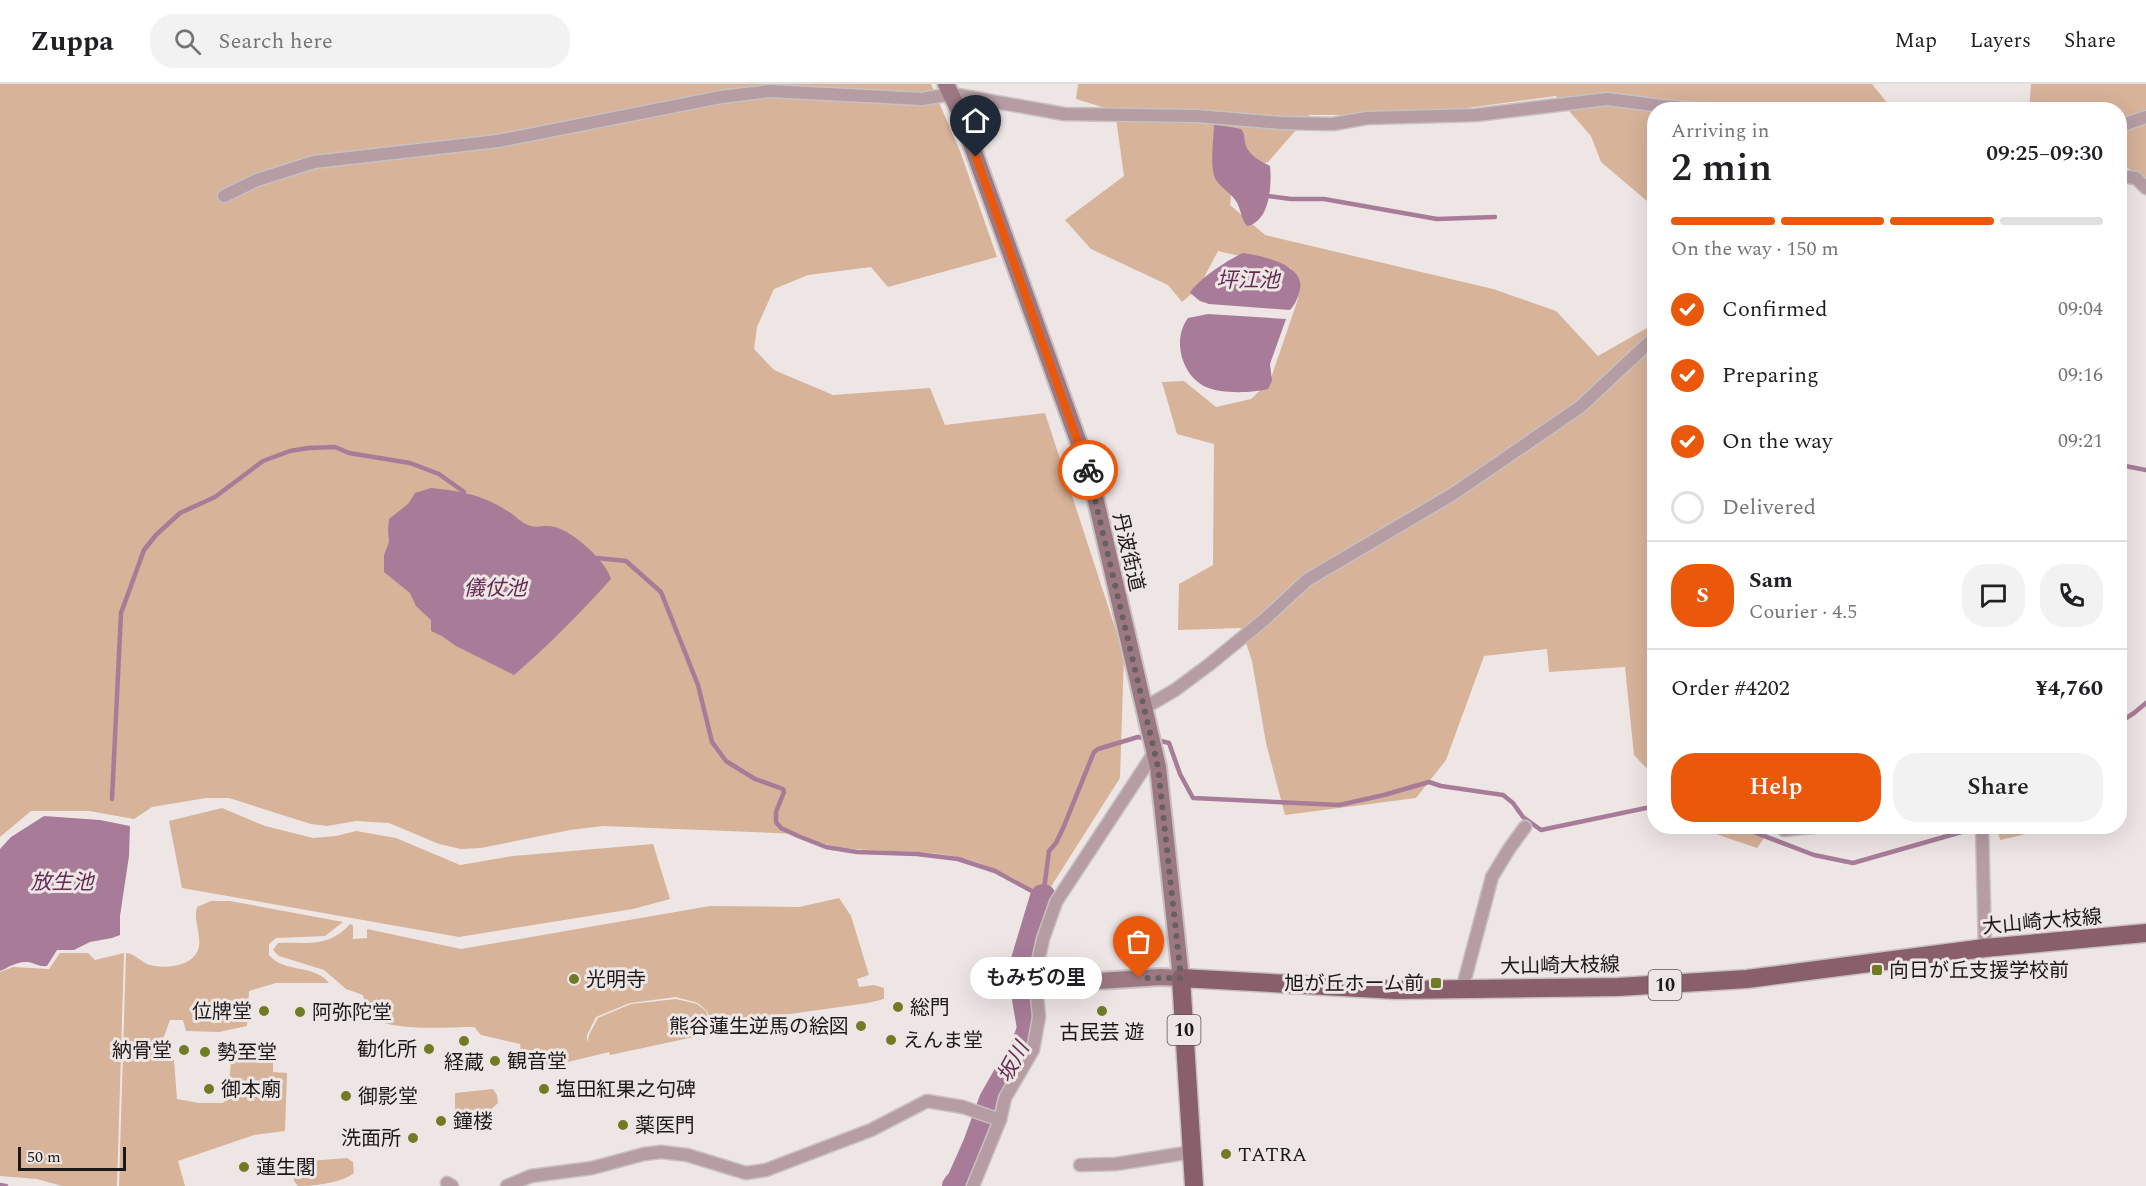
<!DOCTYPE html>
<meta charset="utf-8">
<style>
:root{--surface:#fff;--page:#f2f2f2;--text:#202124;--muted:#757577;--line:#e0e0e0;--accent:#ea580c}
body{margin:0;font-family:Spectral,"Noto Sans JP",serif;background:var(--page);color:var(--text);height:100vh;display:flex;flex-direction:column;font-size:22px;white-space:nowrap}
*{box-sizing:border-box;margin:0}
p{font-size:20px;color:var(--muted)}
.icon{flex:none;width:33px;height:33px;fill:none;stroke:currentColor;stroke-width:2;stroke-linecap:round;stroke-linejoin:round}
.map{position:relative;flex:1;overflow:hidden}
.sheet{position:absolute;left:1647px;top:18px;width:480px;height:732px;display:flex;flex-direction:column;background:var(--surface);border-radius:24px;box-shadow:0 6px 24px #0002}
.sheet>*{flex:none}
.scale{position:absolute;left:18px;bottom:15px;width:108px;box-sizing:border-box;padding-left:6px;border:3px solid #1d1919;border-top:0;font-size:16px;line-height:21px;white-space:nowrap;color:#1d1919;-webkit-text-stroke:4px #eee6e5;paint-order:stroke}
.pin{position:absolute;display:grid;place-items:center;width:51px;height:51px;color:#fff;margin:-62px -26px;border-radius:50% 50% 50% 0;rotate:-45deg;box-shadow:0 0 6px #0007}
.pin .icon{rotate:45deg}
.courier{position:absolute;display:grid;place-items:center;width:60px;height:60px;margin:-30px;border:4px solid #ea580c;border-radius:50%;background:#fff;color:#222;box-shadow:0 2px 8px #0007}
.bubble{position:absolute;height:42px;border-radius:21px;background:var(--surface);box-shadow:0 6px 24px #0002;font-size:20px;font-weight:600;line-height:42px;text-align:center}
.overview em{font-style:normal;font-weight:600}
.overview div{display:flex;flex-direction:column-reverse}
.overview{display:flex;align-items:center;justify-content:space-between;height:102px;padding:0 24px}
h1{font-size:39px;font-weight:600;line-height:45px}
.bar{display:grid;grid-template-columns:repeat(4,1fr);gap:9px 6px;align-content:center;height:72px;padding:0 24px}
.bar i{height:8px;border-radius:4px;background:var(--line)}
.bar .active{background:var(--accent)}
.bar p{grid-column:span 4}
.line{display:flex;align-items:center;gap:15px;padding:0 24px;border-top:2px solid var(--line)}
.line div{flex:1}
.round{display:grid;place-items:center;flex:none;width:63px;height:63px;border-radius:24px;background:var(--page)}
ol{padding:0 24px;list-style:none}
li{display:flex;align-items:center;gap:18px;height:66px}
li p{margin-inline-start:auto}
li .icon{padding:6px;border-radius:50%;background:var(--accent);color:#fff;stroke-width:4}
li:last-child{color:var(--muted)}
li i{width:33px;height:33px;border:3px solid var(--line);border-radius:50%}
.primary-button{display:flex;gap:12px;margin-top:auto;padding:12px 24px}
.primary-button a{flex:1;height:69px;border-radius:24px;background:var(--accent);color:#fff;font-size:24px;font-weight:600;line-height:69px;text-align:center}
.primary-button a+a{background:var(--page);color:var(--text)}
header{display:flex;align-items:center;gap:36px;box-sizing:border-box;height:84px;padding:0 30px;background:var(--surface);border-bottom:2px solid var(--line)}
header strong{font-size:28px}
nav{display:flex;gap:33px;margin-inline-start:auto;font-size:21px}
.search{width:420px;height:54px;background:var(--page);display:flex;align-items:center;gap:15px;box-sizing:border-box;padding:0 21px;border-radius:24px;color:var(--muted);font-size:22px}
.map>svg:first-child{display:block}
</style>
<header>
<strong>Zuppa</strong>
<div class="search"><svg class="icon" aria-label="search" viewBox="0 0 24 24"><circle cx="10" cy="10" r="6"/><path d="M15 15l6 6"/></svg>Search here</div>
<nav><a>Map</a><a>Layers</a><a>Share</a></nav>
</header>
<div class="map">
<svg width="2146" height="1102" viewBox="0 0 2146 1102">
<rect width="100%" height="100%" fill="#eee6e5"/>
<g fill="#d6b399">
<path d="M 0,0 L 931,0 L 960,67 L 997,173 L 888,203 L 871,183 L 808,191 L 774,205 L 757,243 L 754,265 L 774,286 L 833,311 L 930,304 L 945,341 L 1045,329 L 1124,571 L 1120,694 L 1045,812 C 1018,796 988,779 957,773 C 915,764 871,770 829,761 C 818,759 808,754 798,750 L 603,742 L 570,746 L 481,764 L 461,765 L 439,760 L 389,739 L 356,737 L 327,742 L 311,740 L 229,714 L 206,714 L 152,723 L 134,735 L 89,727 L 31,727 L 0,753 Z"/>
<polygon points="1078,0 1872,0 1892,25 1654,26 1654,123 1601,78 1591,52 1556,12 1416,31 1309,31 1268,78 1234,87 1230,121 1265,151 1493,205 1556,227 1598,272 1654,240 1654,692 1634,671 1625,583 1549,588 1547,565 1484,572 1446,676 1416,714 1285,731 1266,659 1252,577 1241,544 1178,546 1179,500 1213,481 1214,360 1177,350 1162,298 1184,297 1216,323 1251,315 1270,297 1298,215 1291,184 1218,167 1199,203 1182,218 1168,201 1091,165 1065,136 1124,92 1115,27 1076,15"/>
<polygon points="2031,0 2146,0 2146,98 2120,78 2120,26 2029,26"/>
<polygon points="222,724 265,742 313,754 336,752 356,747 396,754 460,781 513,772 653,760 670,815 633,825 459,853 182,804 169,737"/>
<polygon points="2004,742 2041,742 2041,743 2022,751 2000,756 1997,745"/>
<polygon points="1703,743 1772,743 1757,764 1707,747"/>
<path d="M 839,814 L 851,832 L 869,891 L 857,895 L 859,903 L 874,901 L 884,904 L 884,915 L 868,919 L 733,938 L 711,938 L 707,927 L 698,919 L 676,913 L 630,919 L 596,933 L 587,951 L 587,959 L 589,951 L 598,934 L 631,920 L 676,915 L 697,920 L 706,927 L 709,938 L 708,950 L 610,971 L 609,968 L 568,978 L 566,974 L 557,976 L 558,980 L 523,985 L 520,960 L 481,951 L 474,943 C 450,943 401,947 380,937 C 371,933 365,921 363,911 L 346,905 L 324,886 L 279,872 L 273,866 L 278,859 C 307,858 329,864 350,840 L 353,841 L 353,855 L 367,854 L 367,845 L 461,865 L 710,822 L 799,823 Z"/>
<path d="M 211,817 L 230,817 L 343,838 L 325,852 L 276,854 L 269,860 L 269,871 C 283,889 315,880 329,899 L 276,899 L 249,907 L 247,942 L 219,948 L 186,947 L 183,936 L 170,936 L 162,958 L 161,971 L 174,976 L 177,1015 L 199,1019 L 223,1019 L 228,1014 L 231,976 L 273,976 L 273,988 L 287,989 L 285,1047 L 254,1051 L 178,1077 L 185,1102 L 119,1102 L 126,869 C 135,870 139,876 147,880 C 163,886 196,883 199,862 C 201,849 193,836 197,823 Z"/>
<polygon points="60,869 88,869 95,876 124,869 117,1102 62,1102 37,1095 0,1092 0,888 13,883 49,885"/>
<path d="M 493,1005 L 497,1011 L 498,1019 C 482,1034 476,1037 455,1039 L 455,1009 Z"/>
<path d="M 347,1074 L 353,1078 L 354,1089 C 341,1099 314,1102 298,1102 L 294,1097 L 294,1082 L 297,1078 Z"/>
</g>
<g fill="#a87c98">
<path d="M 1214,40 L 1241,45 C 1245,50 1244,53 1245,59 C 1248,71 1260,77 1270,82 C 1272,101 1270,138 1247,142 C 1241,135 1241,125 1236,117 C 1231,109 1221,104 1216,96 C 1209,84 1214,54 1214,40 Z"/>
<path d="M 1243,169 C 1262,172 1309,181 1299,209 C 1297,215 1295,221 1290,226 L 1209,220 L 1200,217 L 1190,209 C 1197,196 1229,175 1243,169 Z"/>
<path d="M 1208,230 L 1286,235 L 1270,280 L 1272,297 L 1268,305 C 1252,309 1221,310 1206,303 C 1181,291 1172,255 1188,234 Z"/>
<path d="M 431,404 C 460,407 484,411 509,428 C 516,432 520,438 528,441 C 536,445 546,440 555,443 C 574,448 606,477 611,495 C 580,529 549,561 514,591 L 456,562 L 442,552 L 431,547 L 431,536 L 416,522 L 410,509 L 384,488 L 384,471 L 389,458 L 388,446 L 389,435 L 408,420 L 415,409 Z"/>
<path d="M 44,732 L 100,736 L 130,742 L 129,772 L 120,832 L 120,851 L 112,854 L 90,858 L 74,866 L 57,866 L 47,882 C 39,883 35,879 28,878 C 17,877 9,883 0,887 L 0,765 L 11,753 Z"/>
</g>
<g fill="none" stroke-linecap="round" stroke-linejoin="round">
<g stroke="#a87c98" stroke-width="4.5">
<polyline points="1268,112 1291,115 1324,115 1437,135 1495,133"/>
<polyline points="2120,381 2146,386"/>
<polyline points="597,474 626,477 661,508 698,601 712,658 726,677 755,695 783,705 784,708 776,728 776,738 781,744 798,752 826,763 857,768 917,770 958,775 995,787 1043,813 1049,767 1056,759 1064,742 1094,668 1098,665 1138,653 1149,655"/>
<polyline points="2120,638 2134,629 2146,619"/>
<polyline points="1157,656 1169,659 1180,690 1193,714 1339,721 1384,711 1429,698 1441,702 1503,711 1513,719 1523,733 1541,746 1646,724 1654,724"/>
<polyline points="112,715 121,529 144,466 156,451 180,429 215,413 263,377 290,367 308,364 335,363 349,369 410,379 439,390 464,408"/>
<polyline points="1738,742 1814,771 1853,779 1979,743"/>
<polyline points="0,1101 6,1102"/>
</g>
<polyline stroke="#a87c98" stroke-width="26" points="955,1102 960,1096 976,1060 992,1016 1008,988 1021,971 1030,944 1025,915 1024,876 1043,813"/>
<defs>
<g id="street">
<polyline points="2120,42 2146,33"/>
<polyline points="2120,92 2136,94 2146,104"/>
<polyline points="224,112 257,96 314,78 498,57 721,13 770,7 922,15 952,10 1064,30 1196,32 1282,39 1333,40 1367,34 1476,31 1607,15 1662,22 1711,26"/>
<polyline points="1144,624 1175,606 1210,580 1265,535 1307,496 1453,410 1580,323 1654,254"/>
<polyline points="1982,742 1985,864"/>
<polyline points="1784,746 1822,742"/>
<polyline points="1462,906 1492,793 1509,765 1525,743"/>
<polyline points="1080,1081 1116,1080 1192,1068"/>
<polyline points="447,1099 452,1102"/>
<polyline points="507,1102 531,1092 592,1084 644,1070 661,1068 687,1071 746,1089 766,1086 871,1046 927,1017 963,1023 1000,1036"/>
<polyline points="973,1102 1000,1036 1005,1014 1033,966 1039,933 1035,891 1043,855 1056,818 1154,669"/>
</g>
<polyline id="secondary" points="946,0 960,29 1089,387 1158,683 1179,876 1181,894 1160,893 1037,901"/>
<polyline id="primary" points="1194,1102 1181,894 1396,906 1618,903 1747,895 1985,864 2146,849"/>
</defs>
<use href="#street" stroke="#c8c1c0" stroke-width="15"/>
<use href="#secondary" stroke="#c8c1c0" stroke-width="20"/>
<use href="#primary" stroke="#c8c1c0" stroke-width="21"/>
<use href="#street" stroke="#b59da3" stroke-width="12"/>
<use href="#secondary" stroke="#9c7982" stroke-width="16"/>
<use href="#primary" stroke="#885f6b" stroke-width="18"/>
</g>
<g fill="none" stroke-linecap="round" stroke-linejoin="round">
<polyline stroke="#666160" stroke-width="6" stroke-dasharray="0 10.8" points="1088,386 1158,683 1181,894 1139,894"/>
<polyline stroke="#ea580c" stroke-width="8" points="976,73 1088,386"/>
</g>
<g fill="#717b26" stroke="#eee6e5" stroke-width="2">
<rect x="1871" y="880" width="12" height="12" rx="3"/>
<circle cx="574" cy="895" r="6"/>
<rect x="1430" y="893" width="12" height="12" rx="3"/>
<circle cx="898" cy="923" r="6"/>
<circle cx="264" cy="927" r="6"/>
<circle cx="1102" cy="927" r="6"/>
<circle cx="300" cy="928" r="6"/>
<circle cx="861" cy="942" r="6"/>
<circle cx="891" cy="956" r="6"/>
<circle cx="464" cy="957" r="6"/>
<circle cx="429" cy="965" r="6"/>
<circle cx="184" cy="966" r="6"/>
<circle cx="205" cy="968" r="6"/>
<circle cx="495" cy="977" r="6"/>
<circle cx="209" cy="1005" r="6"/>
<circle cx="544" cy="1005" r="6"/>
<circle cx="346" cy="1012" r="6"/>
<circle cx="441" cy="1037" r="6"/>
<circle cx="623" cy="1041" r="6"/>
<circle cx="413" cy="1054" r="6"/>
<circle cx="1226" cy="1070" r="6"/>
<circle cx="244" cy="1083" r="6"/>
</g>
<g text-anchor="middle" stroke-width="6" stroke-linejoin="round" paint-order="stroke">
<g fill="#eee6e5" stroke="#5c5656" stroke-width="1.5">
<rect x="1648.5" y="886" width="33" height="30" rx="4.5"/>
<rect x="1167.5" y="931" width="33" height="30" rx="4.5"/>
</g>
<g font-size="18" font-weight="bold" fill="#1d1919">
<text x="1665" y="907">10</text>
<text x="1184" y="952">10</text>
</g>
<g font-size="20" fill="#1d1919" stroke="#eee6e5">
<text transform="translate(1129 468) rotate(77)" y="7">丹波街道</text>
<text transform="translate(2042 837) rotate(-5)" y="7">大山崎大枝線</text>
<text transform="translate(1560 881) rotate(-1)" y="7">大山崎大枝線</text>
</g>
<g font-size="20" fill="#1d1919" stroke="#eee6e5" text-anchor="start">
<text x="1889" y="893">向日が丘支援学校前</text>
<text x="586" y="902">光明寺</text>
<text x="1424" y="906" text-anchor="end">旭が丘ホーム前</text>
<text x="910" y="930">総門</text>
<text x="252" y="934" text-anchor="end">位牌堂</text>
<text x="312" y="935">阿弥陀堂</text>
<text x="849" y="949" text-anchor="end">熊谷蓮生逆馬の絵図</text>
<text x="1102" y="955" text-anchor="middle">古民芸 遊</text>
<text x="903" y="963">えんま堂</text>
<text x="417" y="972" text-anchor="end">勧化所</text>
<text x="172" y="973" text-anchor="end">納骨堂</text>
<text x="217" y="975">勢至堂</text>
<text x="507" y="984">観音堂</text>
<text x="464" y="985" text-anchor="middle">経蔵</text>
<text x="221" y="1012">御本廟</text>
<text x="556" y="1012">塩田紅果之句碑</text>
<text x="358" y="1019">御影堂</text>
<text x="453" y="1044">鐘楼</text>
<text x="635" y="1048">薬医門</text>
<text x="401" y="1061" text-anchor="end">洗面所</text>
<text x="1238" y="1077">TATRA</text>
<text x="256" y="1090">蓮生閣</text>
</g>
<g font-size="21" font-style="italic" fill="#632b51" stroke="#eee6e5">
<text x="1248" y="203">坪江池</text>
<text x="495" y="511">儀仗池</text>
<text x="62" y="805">放生池</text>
<text transform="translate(1013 978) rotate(-61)" y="7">坂川</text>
</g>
</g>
</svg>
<div class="scale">50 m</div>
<div class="pin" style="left:1139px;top:894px;background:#ea580c"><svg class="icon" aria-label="bag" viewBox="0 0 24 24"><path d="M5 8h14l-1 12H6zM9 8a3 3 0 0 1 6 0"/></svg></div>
<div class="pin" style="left:976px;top:73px;background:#1f2937"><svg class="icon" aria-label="home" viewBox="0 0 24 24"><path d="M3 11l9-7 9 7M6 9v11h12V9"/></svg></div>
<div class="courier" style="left:1088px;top:386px"><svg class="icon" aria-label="bike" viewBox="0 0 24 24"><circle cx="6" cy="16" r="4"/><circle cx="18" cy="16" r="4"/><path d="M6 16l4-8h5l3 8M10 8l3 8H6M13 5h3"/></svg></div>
<div class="bubble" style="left:970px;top:873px;width:132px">もみぢの里</div>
<section class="sheet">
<div class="overview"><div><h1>2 min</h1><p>Arriving in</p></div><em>09:25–09:30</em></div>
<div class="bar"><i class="active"></i><i class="active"></i><i class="active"></i><i></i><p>On the way · 150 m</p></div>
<ol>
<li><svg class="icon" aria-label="check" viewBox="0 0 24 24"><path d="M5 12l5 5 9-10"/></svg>Confirmed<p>09:04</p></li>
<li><svg class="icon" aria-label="check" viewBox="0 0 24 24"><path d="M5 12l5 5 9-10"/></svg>Preparing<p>09:16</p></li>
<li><svg class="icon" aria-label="check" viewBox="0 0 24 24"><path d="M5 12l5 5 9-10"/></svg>On the way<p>09:21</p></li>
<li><i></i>Delivered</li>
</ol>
<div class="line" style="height:108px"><b class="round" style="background:var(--accent);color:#fff">S</b><div><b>Sam</b><p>Courier · 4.5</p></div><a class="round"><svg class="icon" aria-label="chat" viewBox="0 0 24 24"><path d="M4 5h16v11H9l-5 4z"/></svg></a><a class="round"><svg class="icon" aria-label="phone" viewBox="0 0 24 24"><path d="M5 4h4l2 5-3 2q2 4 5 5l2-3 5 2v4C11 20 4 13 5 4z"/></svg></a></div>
<div class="line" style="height:78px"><div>Order #4202</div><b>¥4,760</b></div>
<div class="primary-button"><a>Help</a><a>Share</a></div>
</section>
</div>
